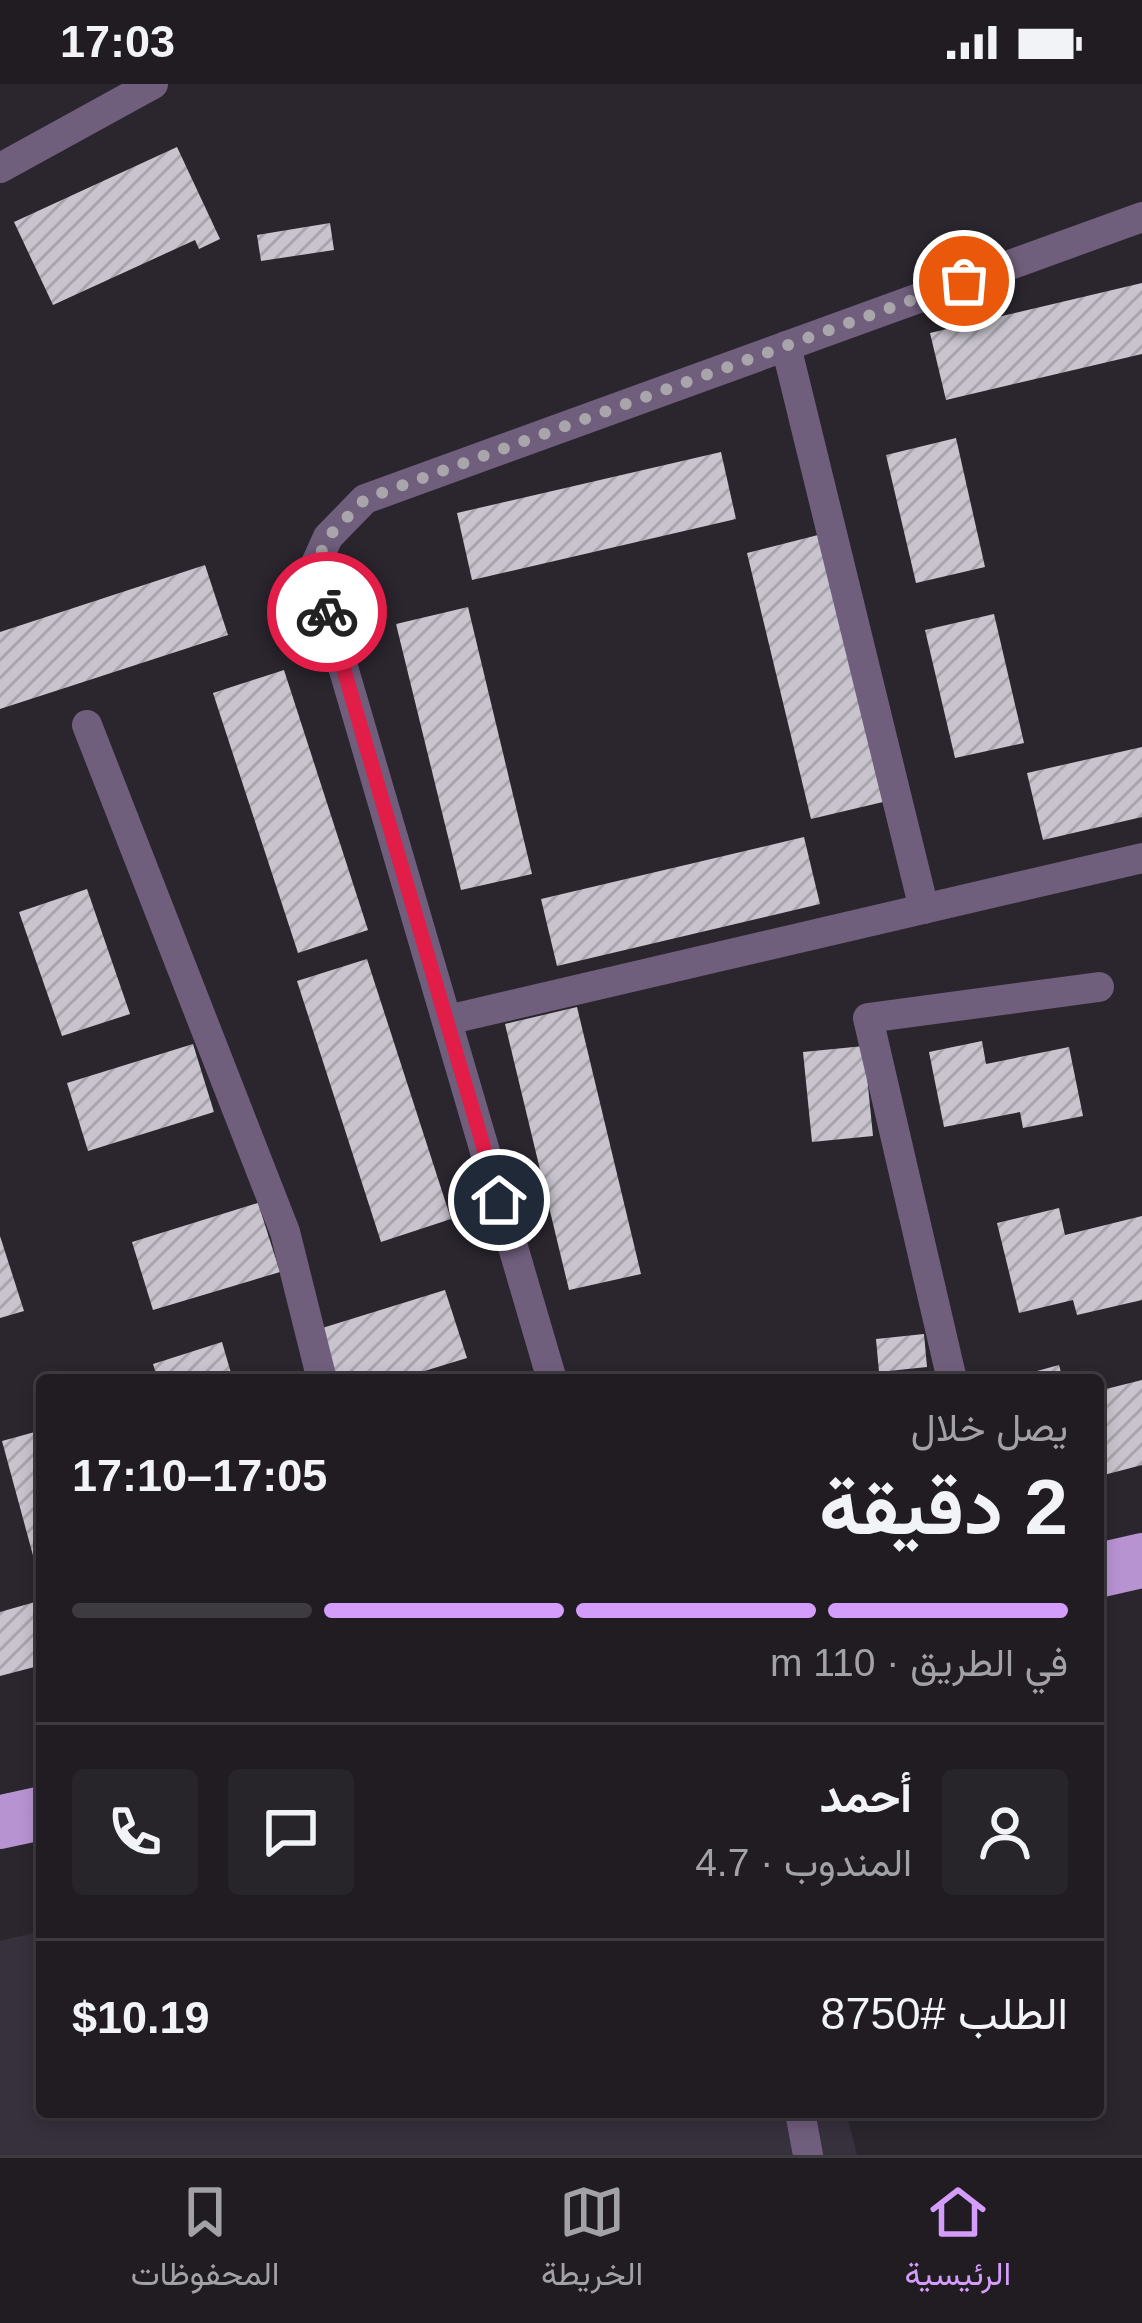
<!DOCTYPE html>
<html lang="ar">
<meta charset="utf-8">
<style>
:root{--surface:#201c22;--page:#28252a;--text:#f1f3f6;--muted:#a2a1a5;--line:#3d3a40;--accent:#d49cfb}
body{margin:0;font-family:Arial,Vazirmatn,sans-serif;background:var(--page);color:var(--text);direction:rtl;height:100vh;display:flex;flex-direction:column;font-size:45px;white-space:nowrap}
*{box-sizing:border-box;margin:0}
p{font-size:39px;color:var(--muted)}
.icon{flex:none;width:66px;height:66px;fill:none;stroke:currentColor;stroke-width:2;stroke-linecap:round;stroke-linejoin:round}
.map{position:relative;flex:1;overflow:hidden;direction:ltr}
.panel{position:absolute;left:36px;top:1290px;width:1068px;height:744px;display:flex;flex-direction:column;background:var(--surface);border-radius:12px;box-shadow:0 6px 18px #0003,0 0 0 3px var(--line);direction:rtl}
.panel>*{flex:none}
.pin{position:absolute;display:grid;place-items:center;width:102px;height:102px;color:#fff;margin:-51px;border:6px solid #fff;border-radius:50%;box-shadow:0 3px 12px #0007}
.courier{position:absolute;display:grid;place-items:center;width:120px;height:120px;margin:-60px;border:9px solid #e11d48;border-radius:50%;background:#fff;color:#222;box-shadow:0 3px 15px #0007}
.summary em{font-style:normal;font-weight:700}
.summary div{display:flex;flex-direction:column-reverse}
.summary{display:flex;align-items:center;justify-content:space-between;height:204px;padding:0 36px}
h1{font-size:78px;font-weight:700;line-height:90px}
.bar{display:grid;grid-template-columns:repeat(4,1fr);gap:18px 12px;align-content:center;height:144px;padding:0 36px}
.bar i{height:15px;border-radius:9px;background:var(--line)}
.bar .selected{background:var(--accent)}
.bar p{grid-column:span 4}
.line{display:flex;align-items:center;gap:30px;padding:0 36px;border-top:3px solid var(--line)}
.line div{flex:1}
.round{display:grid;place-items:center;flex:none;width:126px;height:126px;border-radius:12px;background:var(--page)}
.status{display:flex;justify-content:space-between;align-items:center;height:84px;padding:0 60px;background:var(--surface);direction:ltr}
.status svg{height:33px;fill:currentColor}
.menu{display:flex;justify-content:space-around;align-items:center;height:168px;border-top:3px solid var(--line);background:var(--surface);font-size:33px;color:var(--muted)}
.menu a{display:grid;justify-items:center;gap:6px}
.menu .selected{color:var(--accent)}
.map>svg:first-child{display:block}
</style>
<div class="status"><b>17:03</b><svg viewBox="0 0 49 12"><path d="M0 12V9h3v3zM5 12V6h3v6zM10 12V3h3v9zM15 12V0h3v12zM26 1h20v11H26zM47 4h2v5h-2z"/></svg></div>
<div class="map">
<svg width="1142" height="2071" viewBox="0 0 1142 2071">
<defs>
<pattern id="building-hatch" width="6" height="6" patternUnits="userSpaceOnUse" patternTransform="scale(3)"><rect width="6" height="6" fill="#c8c3cd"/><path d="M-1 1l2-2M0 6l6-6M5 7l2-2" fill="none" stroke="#a8a4ac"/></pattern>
</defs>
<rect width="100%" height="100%" fill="#2b262e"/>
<polygon fill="#37303d" points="42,1847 42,2028 846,2028 857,2071 0,2071 0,1857"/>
<g fill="url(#building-hatch)">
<polygon points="177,63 220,155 199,165 195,156 53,221 14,138"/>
<polygon points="330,139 334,166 261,177 257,151"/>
<polygon points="1142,199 1142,270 946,316 930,249"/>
<polygon points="956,354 985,483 916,499 886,371"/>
<polygon points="721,368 736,435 472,496 457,429"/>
<polygon points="818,451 883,718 811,735 747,469"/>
<polygon points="205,481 228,551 0,625 0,548"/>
<polygon points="468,523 532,790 461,806 396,540"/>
<polygon points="994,530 1024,659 955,674 925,546"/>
<polygon points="284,586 368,846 298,869 213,609"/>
<polygon points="1142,663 1142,733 1043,756 1027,689"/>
<polygon points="804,753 820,820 557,882 541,815"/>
<polygon points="87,805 130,930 62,952 19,828"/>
<polygon points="367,875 451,1135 381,1158 297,897"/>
<polygon points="577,923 641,1190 569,1206 505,940"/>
<polygon points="982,957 986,980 1069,963 1083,1032 1023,1044 1020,1028 944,1043 929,968"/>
<polygon points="193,960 214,1028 88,1067 67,999"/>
<polygon points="864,962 873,1052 812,1058 803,968"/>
<polygon points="258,1119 280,1188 153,1226 132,1158"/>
<polygon points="1059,1124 1065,1151 1142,1132 1142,1216 1077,1231 1073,1216 1019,1229 997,1139"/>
<polygon points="0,1152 24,1227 0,1234"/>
<polygon points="445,1206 467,1274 395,1296 335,1296 319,1245"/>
<polygon points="924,1250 927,1283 879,1288 876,1255"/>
<polygon points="222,1258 233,1296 158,1296 153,1280"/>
<polygon points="1059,1281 1063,1296 1008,1296 1008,1295"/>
<polygon points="1142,1296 1142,1381 1100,1392 1098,1307"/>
<polygon points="42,1346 42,1501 41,1501 2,1357"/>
<polygon points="42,1516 42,1581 0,1592 0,1528"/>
</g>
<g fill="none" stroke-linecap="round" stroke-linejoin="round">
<g stroke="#705e7d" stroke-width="30">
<polyline points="0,84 153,0"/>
<polyline points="786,262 924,825"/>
<polyline points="87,641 285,1148 322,1296"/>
<polyline points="447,936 1142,774"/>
<polyline points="552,1296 314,484 328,453 365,415 1142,133"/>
<polyline points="952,1296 868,934 1099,903"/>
<polyline points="800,2028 808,2071"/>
</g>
<g stroke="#b793d2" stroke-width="30">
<polyline points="1098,1474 1142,1464"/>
<polyline points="1098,1499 1142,1489"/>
<polyline points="0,1726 42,1717"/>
<polyline points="0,1750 42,1741"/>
</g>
</g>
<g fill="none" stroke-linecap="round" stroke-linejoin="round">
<polyline stroke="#a9a5ab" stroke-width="12" stroke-dasharray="0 21.6" points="327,528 314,484 328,453 365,415 964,197"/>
<polyline stroke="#e11d48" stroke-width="15" points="327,528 499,1116"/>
</g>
</svg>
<div class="pin" style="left:964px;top:197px;background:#ea580c"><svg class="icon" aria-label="bag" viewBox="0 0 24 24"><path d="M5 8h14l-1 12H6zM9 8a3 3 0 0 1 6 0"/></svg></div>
<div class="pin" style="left:499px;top:1116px;background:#1f2937"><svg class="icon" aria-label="home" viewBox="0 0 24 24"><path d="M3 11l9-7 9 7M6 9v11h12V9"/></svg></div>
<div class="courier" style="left:327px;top:528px"><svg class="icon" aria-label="bike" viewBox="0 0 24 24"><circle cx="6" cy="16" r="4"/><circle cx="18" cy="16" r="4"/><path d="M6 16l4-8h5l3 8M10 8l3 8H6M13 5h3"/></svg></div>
<section class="panel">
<div class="summary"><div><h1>2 دقيقة</h1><p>يصل خلال</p></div><em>17:05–17:10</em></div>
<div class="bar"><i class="selected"></i><i class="selected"></i><i class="selected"></i><i></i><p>في الطريق · 110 m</p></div>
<div class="line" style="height:216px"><a class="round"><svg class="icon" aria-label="person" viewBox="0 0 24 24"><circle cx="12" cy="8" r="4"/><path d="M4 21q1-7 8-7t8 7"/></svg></a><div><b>أحمد</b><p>المندوب · 4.7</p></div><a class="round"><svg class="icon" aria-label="chat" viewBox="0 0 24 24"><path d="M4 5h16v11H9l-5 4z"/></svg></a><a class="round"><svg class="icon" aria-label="phone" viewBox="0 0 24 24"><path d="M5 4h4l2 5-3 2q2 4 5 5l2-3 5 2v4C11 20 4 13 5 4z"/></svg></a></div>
<div class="line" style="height:156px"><div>الطلب #8750</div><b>$10.19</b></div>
</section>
</div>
<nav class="menu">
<a class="selected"><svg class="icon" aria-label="home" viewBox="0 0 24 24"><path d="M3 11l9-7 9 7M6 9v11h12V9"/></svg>الرئيسية</a>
<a><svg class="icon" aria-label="map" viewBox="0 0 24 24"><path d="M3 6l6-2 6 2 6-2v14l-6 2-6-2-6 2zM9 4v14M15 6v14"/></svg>الخريطة</a>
<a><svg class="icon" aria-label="saved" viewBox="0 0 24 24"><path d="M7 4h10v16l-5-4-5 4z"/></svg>المحفوظات</a>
</nav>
